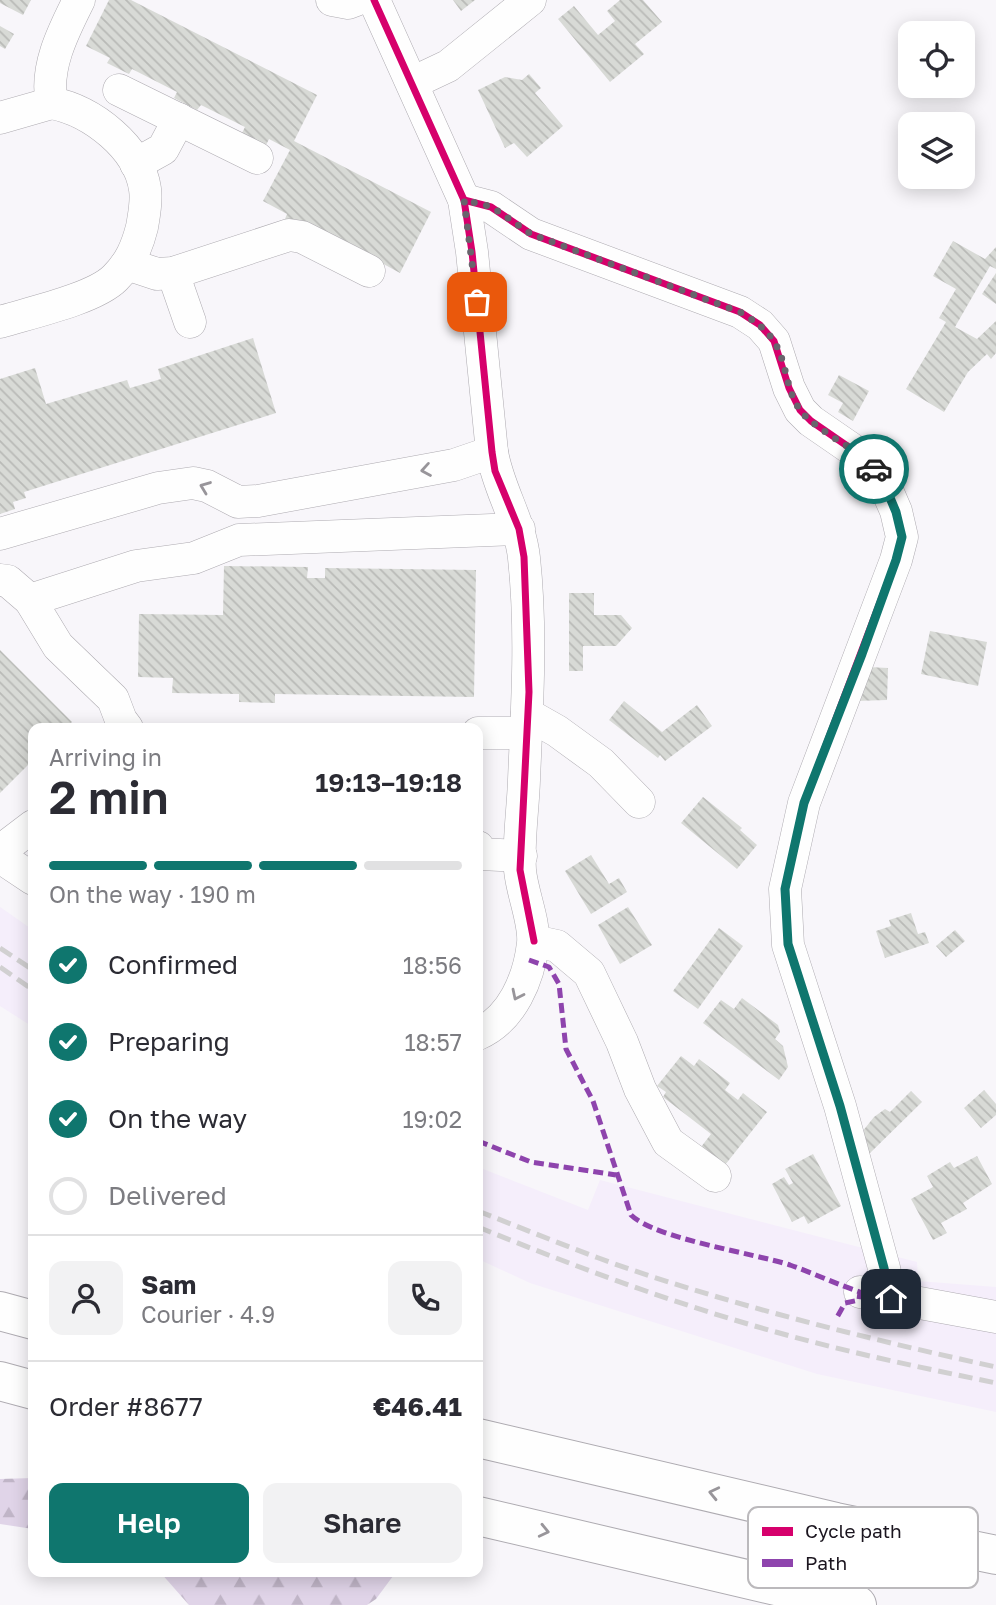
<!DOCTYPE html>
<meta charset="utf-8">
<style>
:root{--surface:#fff;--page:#f2f2f3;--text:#2b2b33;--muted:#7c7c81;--line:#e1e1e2;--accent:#0f766e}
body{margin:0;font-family:"Golos Text",sans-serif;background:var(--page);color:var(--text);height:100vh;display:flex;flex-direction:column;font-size:26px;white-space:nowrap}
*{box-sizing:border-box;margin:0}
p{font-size:23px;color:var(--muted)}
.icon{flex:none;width:38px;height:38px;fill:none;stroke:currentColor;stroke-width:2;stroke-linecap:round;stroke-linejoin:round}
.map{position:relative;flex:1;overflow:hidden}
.side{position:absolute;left:28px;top:723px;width:455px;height:854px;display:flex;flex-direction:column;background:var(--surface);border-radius:14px;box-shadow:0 4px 18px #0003}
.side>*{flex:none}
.buttons{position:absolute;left:898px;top:21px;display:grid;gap:14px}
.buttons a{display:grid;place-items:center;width:77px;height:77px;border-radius:14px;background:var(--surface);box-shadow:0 4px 18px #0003;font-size:35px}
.pin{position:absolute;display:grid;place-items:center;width:60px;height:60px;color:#fff;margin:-30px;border-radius:14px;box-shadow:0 4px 10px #0006}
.courier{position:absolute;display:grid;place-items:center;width:70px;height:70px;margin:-35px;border:5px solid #0f766e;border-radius:50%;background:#fff;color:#222;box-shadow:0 2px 9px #0007}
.headline em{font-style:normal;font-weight:600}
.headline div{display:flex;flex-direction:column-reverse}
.headline{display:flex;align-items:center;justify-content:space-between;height:119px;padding:0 21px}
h1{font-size:46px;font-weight:600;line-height:52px}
.bar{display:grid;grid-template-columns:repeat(4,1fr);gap:10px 7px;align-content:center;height:84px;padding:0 21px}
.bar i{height:9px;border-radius:5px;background:var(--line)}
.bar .current{background:var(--accent)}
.bar p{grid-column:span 4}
.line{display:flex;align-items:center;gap:18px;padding:0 21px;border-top:2px solid var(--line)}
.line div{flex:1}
.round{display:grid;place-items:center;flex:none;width:74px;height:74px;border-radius:14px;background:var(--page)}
ol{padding:0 21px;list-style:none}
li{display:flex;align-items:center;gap:21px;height:77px}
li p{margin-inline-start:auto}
li .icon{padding:7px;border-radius:50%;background:var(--accent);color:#fff;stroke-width:4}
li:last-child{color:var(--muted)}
li i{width:38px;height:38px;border:4px solid var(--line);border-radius:50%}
.primary-button{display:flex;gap:14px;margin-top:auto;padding:14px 21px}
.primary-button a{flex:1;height:80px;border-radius:14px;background:var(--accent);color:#fff;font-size:28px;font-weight:600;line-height:80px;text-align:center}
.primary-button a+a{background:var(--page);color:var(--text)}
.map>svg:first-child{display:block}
</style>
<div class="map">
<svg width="996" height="1605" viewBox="0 0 996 1605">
<defs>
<pattern id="forest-firs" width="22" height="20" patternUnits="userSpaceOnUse" patternTransform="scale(1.75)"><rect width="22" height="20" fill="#e0d4e8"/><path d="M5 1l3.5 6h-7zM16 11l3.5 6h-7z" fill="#c0b5c7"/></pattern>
<pattern id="building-back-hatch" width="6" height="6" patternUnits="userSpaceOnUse" patternTransform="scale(1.75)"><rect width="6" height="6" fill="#d8dad6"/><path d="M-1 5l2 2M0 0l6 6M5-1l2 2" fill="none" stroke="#b9bab7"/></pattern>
</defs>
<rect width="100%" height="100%" fill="#f8f6fa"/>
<g fill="#f5eefb">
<polygon points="0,907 33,930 33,1027 0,1006"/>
<polygon points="478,1167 588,1210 600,1180 917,1262 918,1281 996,1287 996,1412 817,1374 530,1283 478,1259"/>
</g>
<g fill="url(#forest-firs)">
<polygon points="33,1478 33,1529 0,1524 0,1479"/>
<polygon points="160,1572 396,1572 376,1599 367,1605 189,1605"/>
</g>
<g fill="url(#building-back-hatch)">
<polygon points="0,0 31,0 23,15 0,3"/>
<polygon points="109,0 131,0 317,95 294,141 431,212 400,273 378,261 308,232 285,219 287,214 263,201 290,150 269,139 266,145 242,133 245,127 201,105 197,110 174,98 177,92 132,69 129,74 107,63 110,58 86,46"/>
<polygon points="453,0 475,0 461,11"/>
<polygon points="620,0 643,0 662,22 635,44 644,54 610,82 558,19 574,6 598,35 615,21 607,11"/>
<polygon points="0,26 14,34 5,49 0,46"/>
<polygon points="529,74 541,88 535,93 563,126 527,157 514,143 505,148 478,90 505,77 522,80"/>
<polygon points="953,241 985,259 996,247 996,269 990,266 955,327 977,339 996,321 996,353 991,359 987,354 968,372 944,412 906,389 946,322 939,318 956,289 933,276"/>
<polygon points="996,273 996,304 982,294"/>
<polygon points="253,338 276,413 24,492 26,498 13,502 15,509 0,514 0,379 35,368 46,404 127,380 130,388 161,379 158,369"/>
<polygon points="839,375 869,391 853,421 838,412 843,403 828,395"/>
<polygon points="224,566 308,567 307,578 325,578 325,568 476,570 474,697 275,694 275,703 239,702 239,694 172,693 173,678 138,677 139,614 223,615"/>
<polygon points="569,593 594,593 594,615 621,615 632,628 616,646 583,646 583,671 569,671"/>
<polygon points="930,631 987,642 978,686 921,674"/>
<polygon points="0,650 72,722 65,728 33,728 33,760 0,793"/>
<polygon points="868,667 888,668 887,700 856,701"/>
<polygon points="624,701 662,732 697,705 712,726 665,761 660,755 658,758 609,720"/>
<polygon points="703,797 742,828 740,830 757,845 737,869 681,823"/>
<polygon points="591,855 609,884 619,878 627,892 591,914 565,871"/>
<polygon points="478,880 482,880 483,958 478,958"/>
<polygon points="628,907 652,945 620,964 598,925"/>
<polygon points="911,913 918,934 925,932 929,943 885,958 876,931 891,926 889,920"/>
<polygon points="719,928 743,946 698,1009 673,991"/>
<polygon points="955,930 965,941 946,957 936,946"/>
<polygon points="742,998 778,1025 780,1032 775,1039 783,1046 788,1067 779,1080 703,1023 721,1000 734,1009"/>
<polygon points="681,1056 694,1066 699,1059 730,1083 725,1090 738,1100 743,1093 767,1112 725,1165 701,1147 711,1134 663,1097 666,1092 657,1086"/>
<polygon points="984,1090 996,1104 996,1115 981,1128 964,1108"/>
<polygon points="911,1091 922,1102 868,1155 862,1132 874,1117 885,1109 890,1112"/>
<polygon points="813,1154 841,1206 808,1224 804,1216 792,1222 772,1184 784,1177 789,1185 793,1183 785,1169"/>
<polygon points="977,1156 992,1184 963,1203 967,1209 941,1223 947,1233 933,1240 911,1199 933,1187 927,1176 950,1162 954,1168"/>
</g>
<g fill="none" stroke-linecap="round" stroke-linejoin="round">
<defs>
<g id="minor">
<polyline points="332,0 348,3 356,0"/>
<path d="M 374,0 L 464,200 L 472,252 L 492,452 C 498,489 520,520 524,558 C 532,632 527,707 524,780 C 523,810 518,841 520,870 C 522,893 535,922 533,943 C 529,979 512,1019 478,1034"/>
<polyline points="412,83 448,66 530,0"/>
<polyline points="119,90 257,158"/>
<polyline points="0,118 52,103"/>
<polyline points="136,164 163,149 179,119"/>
<polyline points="464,200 491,207 531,234 740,312 760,325 774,341 789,388 800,410 811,421 869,461 883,481 896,511 902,537 896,560 804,803 785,889 788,945 840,1106 884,1268 891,1299"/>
<polyline points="127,264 157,274 173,273 289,235 302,237 369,271"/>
<polyline points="173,273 190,322"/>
<path d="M 0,322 C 29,313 94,299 115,278 C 130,263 137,247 142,227 C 144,215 147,202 145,189 C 139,147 92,111 52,103 C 44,68 64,30 79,0"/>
<polyline points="0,534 158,488 193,483 207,486 238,502 258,501 454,465 492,452"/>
<polyline points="0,580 8,581 30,600 136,566 194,558 239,540 519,529"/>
<polyline points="30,600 58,646 113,699 121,720 127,728"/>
<polyline points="527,714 557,731 601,763 639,802"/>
<polyline points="478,733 526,733"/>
<polyline points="478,847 480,854 521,856"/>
<polyline points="0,851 33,826"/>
<polyline points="0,857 33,879"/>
<polyline points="534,941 557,946 589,973 622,1042 640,1089 668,1142 715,1176"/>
<polyline points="860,1292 996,1317"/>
</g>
<g id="highway">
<polyline points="0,1311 33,1320"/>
<polyline points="0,1381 33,1390"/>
<polyline points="478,1438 836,1522 996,1555"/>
<polyline points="478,1516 857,1605"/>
</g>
</defs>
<use href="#minor" stroke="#aeabb1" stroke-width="33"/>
<use href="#highway" stroke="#aeabb1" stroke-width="40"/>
<use href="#minor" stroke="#fefefe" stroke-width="32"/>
<use href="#highway" stroke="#fefefe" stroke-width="38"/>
<g stroke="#d1d0d1" stroke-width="5" stroke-dasharray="14 7" stroke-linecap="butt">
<polyline points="0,948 33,970"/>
<polyline points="0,967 33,990"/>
<path d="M 478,1211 C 529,1231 580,1252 632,1270 C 751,1310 873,1340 996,1367"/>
<path d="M 478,1227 C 581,1269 686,1308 794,1337 C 860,1355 928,1369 996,1383"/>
</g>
<g stroke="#8e44ad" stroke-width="5" stroke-dasharray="10 5" stroke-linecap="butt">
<path d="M 529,960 L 549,967 L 559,984 L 566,1049 L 593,1101 L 631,1215 C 656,1239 753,1253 790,1265 C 813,1273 836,1284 860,1292 L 859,1300 L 845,1303 L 836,1319"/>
<polyline points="478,1141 531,1162 616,1175"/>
</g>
<defs>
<g id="cycleway">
<polyline points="374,0 464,200 472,252 492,452 495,471 519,529 524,557 529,692 520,870 534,941"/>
<polyline points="464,200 491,207 531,234 740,312 760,325 774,341 789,388 800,410 811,421 869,461 883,481 896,511 902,537 896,560 804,803 785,889 788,945 840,1106 884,1268 891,1299"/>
</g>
</defs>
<use href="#cycleway" stroke="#fff" stroke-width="11"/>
<use href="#cycleway" stroke="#d6006c" stroke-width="7"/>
</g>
<defs><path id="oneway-chevron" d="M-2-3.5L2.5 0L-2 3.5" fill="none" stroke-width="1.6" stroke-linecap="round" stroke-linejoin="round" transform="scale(1.75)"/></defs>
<g stroke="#98959a">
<use href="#oneway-chevron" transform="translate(426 470) rotate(170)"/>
<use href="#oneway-chevron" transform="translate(205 487) rotate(-159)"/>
<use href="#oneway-chevron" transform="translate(517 995) rotate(116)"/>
<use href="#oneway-chevron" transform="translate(714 1493) rotate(-167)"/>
<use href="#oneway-chevron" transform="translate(544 1531) rotate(13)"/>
</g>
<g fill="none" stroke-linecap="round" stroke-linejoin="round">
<path stroke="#68646c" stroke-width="7" stroke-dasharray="0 12.6" d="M 477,302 L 464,200 L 492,207 L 531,234 L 740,312 C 753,320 764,327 773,340 C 787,360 785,389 800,410 C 810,425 852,448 869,461 L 874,469"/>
<polyline stroke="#0f766e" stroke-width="9" points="874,469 883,481 896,512 902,537 896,560 862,654 804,803 785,889 788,944 840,1106 884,1268 891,1299"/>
</g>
<rect x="748" y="1507" width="230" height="81" rx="10" fill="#fff" stroke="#bbb9bc" stroke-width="2"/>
<rect x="762" y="1527" width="31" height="9" fill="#d6006c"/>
<rect x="762" y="1559" width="31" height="8" fill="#8e44ad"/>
<g font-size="19" fill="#1b151f">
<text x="805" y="1538">Cycle path</text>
<text x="805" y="1570">Path</text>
</g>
</svg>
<div class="buttons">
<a><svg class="icon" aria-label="locate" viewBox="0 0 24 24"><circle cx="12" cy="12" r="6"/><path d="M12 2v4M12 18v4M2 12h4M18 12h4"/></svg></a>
<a><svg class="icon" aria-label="layers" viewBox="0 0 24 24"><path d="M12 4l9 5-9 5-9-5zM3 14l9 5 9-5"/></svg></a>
</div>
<div class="pin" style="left:477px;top:302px;background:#ea580c"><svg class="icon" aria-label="bag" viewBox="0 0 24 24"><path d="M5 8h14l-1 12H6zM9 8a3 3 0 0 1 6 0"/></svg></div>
<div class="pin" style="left:891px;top:1299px;background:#1f2937"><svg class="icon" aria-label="home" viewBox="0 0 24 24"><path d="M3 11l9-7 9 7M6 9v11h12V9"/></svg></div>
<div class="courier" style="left:874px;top:469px"><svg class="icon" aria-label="car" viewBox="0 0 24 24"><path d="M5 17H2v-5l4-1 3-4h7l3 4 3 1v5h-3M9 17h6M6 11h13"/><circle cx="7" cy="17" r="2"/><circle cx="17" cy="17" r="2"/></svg></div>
<section class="side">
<div class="headline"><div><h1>2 min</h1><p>Arriving in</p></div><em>19:13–19:18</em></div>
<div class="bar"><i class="current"></i><i class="current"></i><i class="current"></i><i></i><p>On the way · 190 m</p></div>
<ol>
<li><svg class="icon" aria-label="check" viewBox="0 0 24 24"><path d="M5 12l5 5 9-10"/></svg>Confirmed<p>18:56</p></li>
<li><svg class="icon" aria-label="check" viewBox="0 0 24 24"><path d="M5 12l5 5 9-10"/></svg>Preparing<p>18:57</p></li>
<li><svg class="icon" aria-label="check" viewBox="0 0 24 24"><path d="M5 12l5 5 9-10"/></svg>On the way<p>19:02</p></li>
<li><i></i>Delivered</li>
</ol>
<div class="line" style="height:126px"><a class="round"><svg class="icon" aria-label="person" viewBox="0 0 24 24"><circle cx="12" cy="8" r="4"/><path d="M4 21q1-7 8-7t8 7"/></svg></a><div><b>Sam</b><p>Courier · 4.9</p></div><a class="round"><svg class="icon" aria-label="phone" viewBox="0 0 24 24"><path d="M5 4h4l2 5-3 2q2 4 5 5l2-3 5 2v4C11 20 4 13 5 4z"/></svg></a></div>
<div class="line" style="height:91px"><div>Order #8677</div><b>€46.41</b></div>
<div class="primary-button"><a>Help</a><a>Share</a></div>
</section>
</div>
